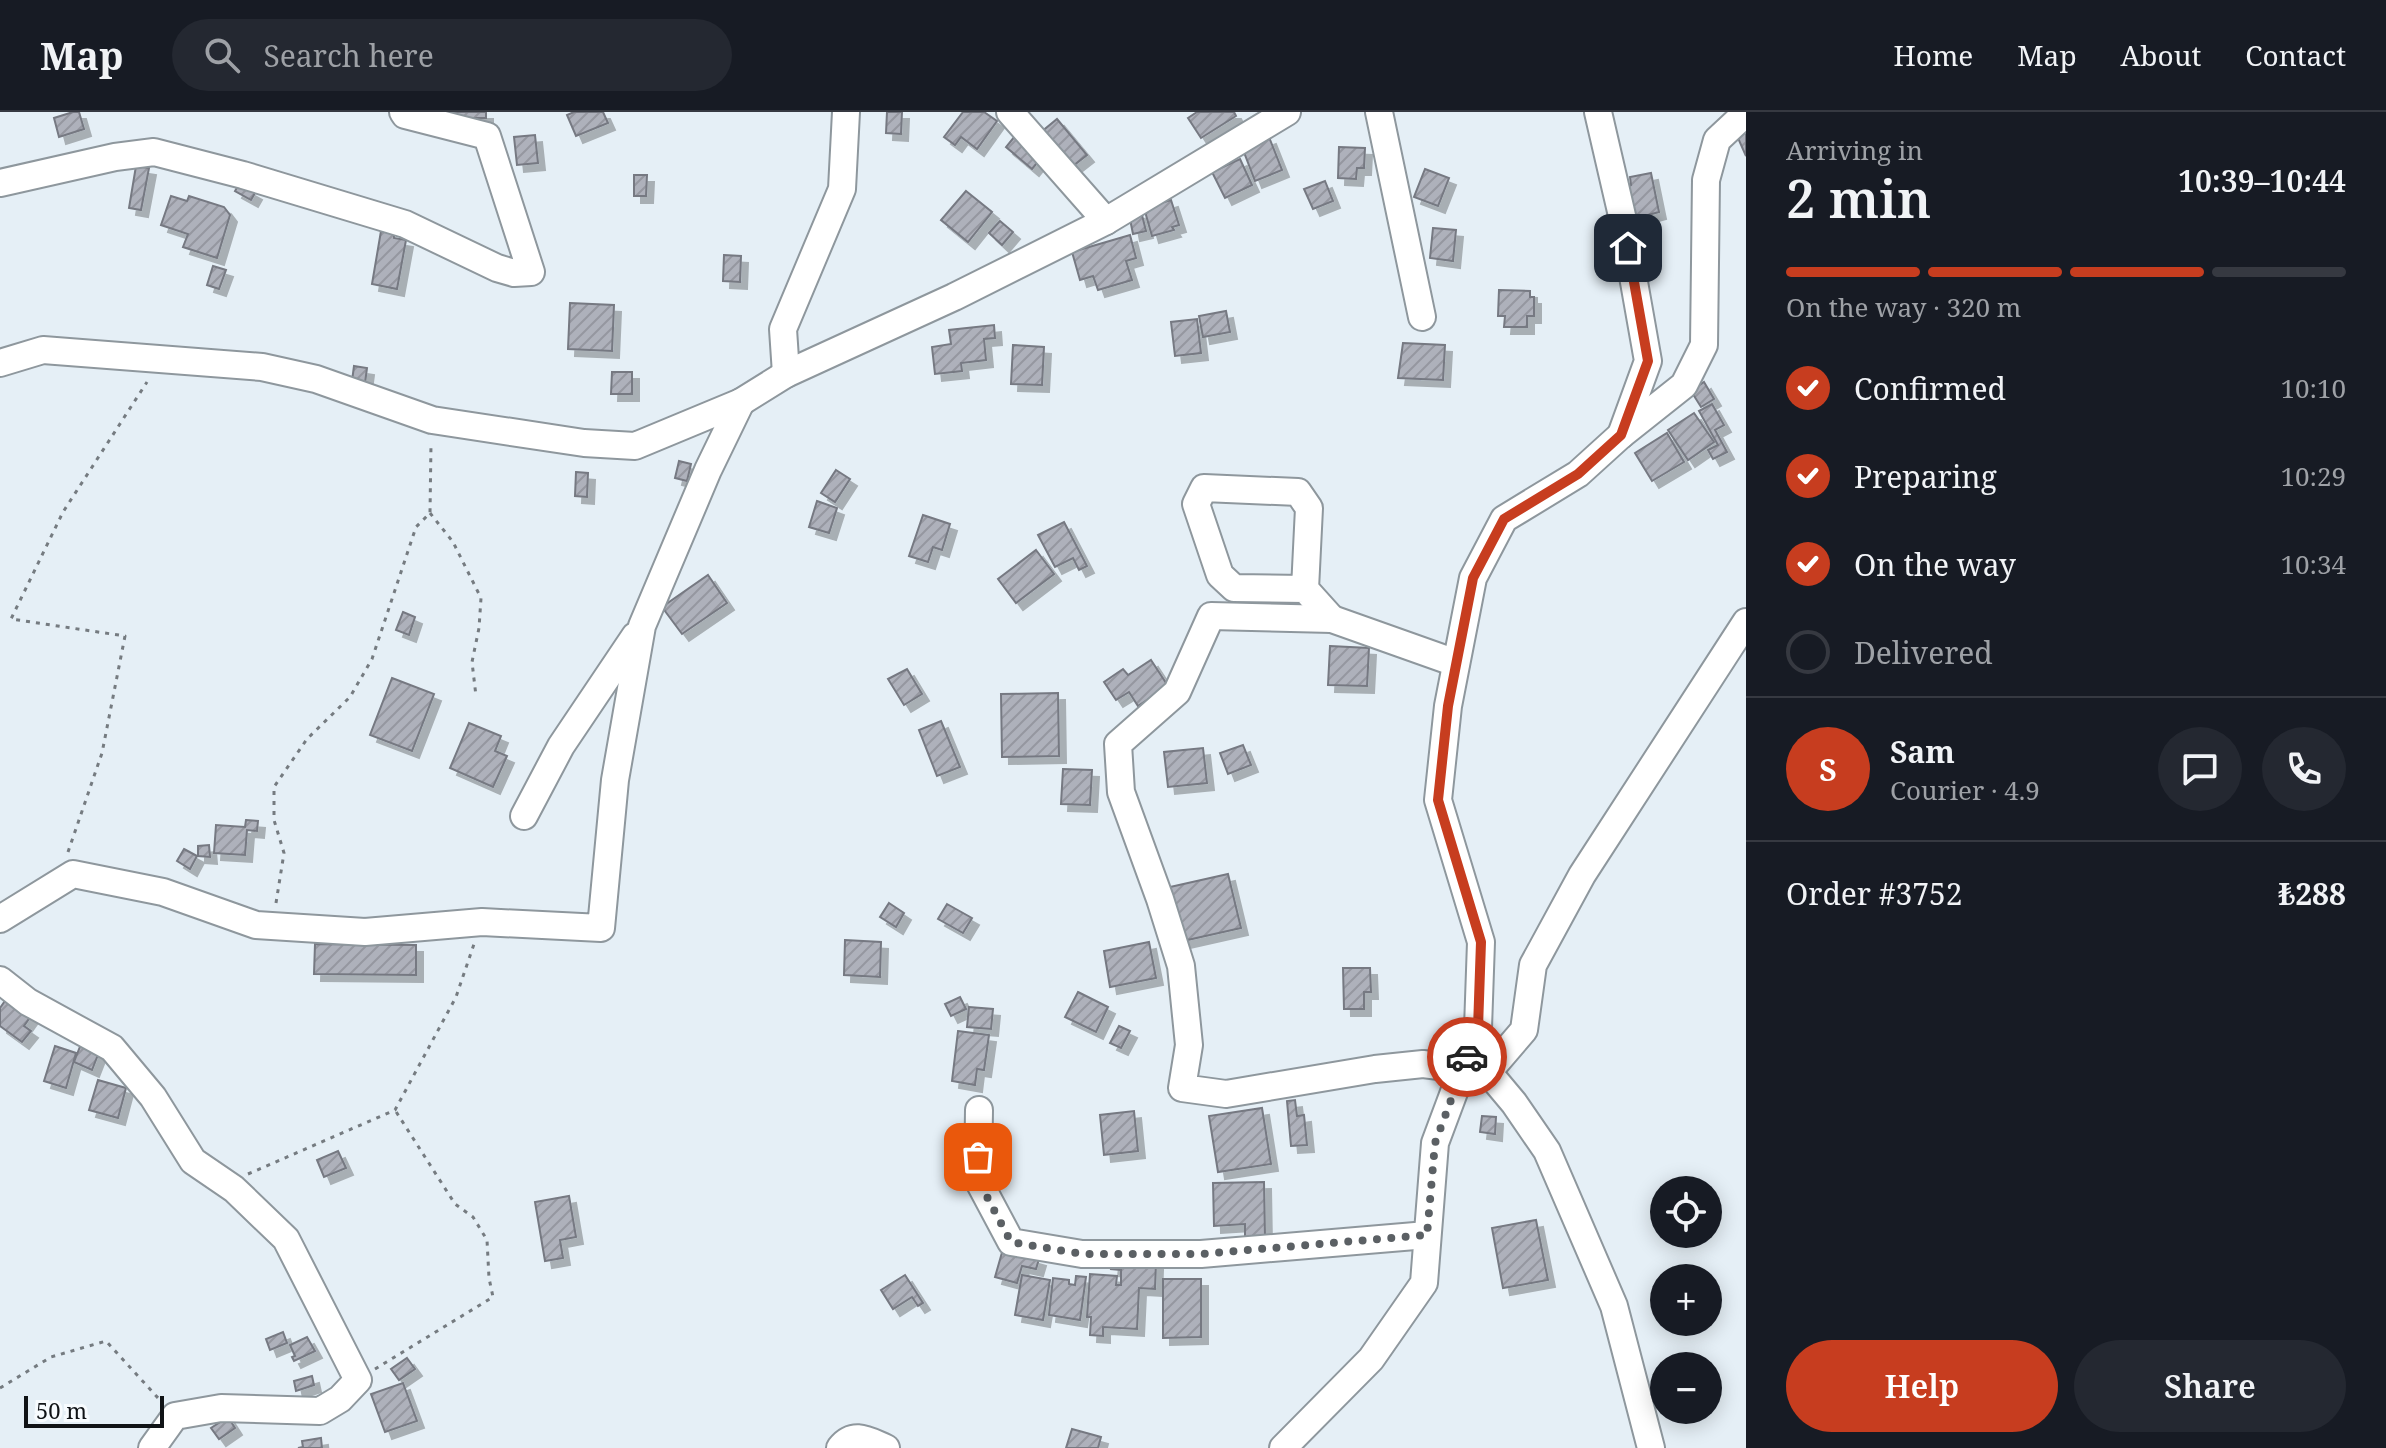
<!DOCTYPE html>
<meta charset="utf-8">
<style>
:root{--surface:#171b24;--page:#242831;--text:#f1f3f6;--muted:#9ea1a6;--line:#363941;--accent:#c73d1f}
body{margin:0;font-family:"Noto Serif",serif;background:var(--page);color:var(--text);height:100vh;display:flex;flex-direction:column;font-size:30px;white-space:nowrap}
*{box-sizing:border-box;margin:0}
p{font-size:26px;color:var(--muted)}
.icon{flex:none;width:44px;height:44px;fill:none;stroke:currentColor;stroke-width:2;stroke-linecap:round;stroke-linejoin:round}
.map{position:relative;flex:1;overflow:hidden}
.sheet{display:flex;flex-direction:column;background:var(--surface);width:640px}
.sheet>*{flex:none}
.tools{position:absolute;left:1650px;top:1064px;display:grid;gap:16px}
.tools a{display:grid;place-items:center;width:72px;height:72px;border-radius:50%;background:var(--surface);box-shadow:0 4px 20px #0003;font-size:40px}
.scale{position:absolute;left:24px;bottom:20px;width:140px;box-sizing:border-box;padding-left:8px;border:4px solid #101316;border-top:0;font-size:22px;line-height:28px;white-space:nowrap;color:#101316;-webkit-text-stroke:6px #f7fbfe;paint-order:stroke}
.pin{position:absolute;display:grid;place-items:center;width:68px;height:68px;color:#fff;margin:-34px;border-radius:16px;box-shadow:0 4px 12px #0006}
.courier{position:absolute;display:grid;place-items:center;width:80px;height:80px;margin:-40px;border:6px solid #c73d1f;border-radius:50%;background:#fff;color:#222;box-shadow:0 2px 10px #0007}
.overview em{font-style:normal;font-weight:600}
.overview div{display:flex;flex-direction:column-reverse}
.overview{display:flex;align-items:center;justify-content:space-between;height:136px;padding:0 40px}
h1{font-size:52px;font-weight:600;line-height:60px}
.bar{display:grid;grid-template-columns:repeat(4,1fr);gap:12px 8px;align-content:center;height:96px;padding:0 40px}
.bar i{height:10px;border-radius:6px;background:var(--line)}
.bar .active{background:var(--accent)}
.bar p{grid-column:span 4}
.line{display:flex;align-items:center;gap:20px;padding:0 40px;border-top:2px solid var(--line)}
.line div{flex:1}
.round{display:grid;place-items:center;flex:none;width:84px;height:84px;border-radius:42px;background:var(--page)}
ol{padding:0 40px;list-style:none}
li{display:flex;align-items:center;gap:24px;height:88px}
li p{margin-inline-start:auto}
li .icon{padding:8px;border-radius:50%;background:var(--accent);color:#fff;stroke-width:4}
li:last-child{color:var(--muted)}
li i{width:44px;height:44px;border:4px solid var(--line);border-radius:50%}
.button{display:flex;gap:16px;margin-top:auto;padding:16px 40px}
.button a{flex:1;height:92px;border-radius:48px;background:var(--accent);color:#fff;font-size:32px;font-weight:600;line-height:92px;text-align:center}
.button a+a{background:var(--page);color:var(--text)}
header{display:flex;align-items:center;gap:48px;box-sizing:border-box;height:112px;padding:0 40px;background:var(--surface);border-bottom:2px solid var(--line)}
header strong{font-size:38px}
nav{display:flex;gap:44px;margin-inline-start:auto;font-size:28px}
.search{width:560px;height:72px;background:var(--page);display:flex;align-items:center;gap:20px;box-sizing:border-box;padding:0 28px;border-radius:44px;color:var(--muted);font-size:30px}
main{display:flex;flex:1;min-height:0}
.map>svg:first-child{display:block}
</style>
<header>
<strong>Map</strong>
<div class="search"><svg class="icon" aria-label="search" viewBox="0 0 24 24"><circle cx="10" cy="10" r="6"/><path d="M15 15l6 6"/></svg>Search here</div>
<nav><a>Home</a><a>Map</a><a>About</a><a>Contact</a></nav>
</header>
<main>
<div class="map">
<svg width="1746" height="1336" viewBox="0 0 1746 1336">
<defs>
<pattern id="building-hatch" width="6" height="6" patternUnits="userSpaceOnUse" patternTransform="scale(2)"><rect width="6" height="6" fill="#aeb1bb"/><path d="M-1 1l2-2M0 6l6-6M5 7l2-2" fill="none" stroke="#9597a0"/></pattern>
<filter id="shadow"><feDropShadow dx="7" dy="7" stdDeviation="0" flood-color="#0004"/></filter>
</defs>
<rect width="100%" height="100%" fill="#e5eff6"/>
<g fill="url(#building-hatch)" stroke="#767982" stroke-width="2" filter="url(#shadow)">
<polygon points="73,0 79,0 84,17 59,25 54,6"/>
<rect x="451" y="0" width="35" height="6"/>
<polygon points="574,0 603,0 608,11 576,24 567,3"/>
<polygon points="887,0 902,0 901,22 886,21"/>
<polygon points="963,0 984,0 997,9 977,37 961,25 955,33 944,25"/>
<polygon points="1197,0 1234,0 1236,4 1201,26 1188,6"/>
<polygon points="1057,7 1087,43 1069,57 1040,21"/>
<polygon points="1746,11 1746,44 1734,17"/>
<polygon points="535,23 538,51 517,53 514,25"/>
<polygon points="1015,24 1041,46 1032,57 1006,35"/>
<polygon points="1269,25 1282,58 1255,69 1242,35"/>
<polygon points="1339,35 1365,36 1364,56 1357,56 1356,67 1338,66"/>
<polygon points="1240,47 1252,73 1225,86 1212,60"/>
<polygon points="136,54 149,56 141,98 129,96"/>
<polygon points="1425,57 1449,66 1438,94 1414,85"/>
<polygon points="1651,61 1659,100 1648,103 1649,108 1628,113 1621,75 1631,73 1630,65"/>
<polygon points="634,63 647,63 646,84 634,84"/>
<polygon points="1325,69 1333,89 1313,97 1304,77"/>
<polygon points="239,72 255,81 251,88 235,79"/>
<polygon points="966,79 992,100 968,130 941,108"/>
<polygon points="171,84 187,89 189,84 224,95 230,103 217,146 183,135 188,122 161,113"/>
<polygon points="1171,88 1179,113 1172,115 1174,118 1152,124 1144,96"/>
<polygon points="1141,99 1146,119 1133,122 1129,102"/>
<polygon points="1000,109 1013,120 1002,133 989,121"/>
<polygon points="1433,116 1456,118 1453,149 1430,146"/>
<polygon points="381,119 394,121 394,126 406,128 397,177 372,172"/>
<polygon points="1130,123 1136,146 1126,149 1132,168 1098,178 1093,164 1080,168 1072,140"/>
<polygon points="724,143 741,144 740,170 723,169"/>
<polygon points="213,154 226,158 219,177 207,173"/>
<polygon points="1499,178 1530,179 1530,185 1534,185 1534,204 1527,204 1527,215 1504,215 1505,204 1498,204"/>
<polygon points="570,191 614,193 612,239 568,237"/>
<polygon points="1226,199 1230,220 1203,225 1199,204"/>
<polygon points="1197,207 1201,241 1175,244 1171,210"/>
<polygon points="994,213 995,226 984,227 986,248 961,251 962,259 935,262 932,235 951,232 949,218"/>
<polygon points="1403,231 1445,233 1443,268 1398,266"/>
<polygon points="1013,233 1044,235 1042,273 1011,272"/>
<polygon points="354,254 367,256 365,271 352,269"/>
<polygon points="612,260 632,260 632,282 611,282"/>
<polygon points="1704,270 1714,287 1701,295 1691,279"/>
<polygon points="1712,292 1724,313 1715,318 1727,340 1713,347 1708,338 1718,333 1699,299"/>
<polygon points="1694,301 1714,330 1688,348 1668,318"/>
<polygon points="1667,321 1684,350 1652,369 1635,341"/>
<polygon points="679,349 691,352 687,369 675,366"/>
<polygon points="836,358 850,367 835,390 821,381"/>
<polygon points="576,360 588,361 587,385 575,384"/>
<polygon points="817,389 837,396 829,421 809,415"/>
<polygon points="923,403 950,412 942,438 933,435 928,450 909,444"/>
<polygon points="1064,410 1087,454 1079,458 1073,446 1055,455 1038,423"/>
<polygon points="1036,438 1054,462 1016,491 998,467"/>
<polygon points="708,463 727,491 682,522 662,495"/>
<polygon points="403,500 415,505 409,523 396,518"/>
<polygon points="1330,534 1369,536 1367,574 1328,573"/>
<polygon points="1151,548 1168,574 1138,594 1129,580 1116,588 1104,570 1123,557 1128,563"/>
<polygon points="907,557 922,582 904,593 888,567"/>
<polygon points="392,566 434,582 412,639 370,623"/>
<polygon points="1058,581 1059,644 1002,645 1001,582"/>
<polygon points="941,609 960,655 937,664 919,618"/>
<polygon points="469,611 501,624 495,639 507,644 493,675 450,656"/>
<polygon points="1243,633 1251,653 1228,662 1220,641"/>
<polygon points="1203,636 1207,671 1168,675 1164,640"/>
<polygon points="1063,657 1092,658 1090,693 1061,692"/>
<polygon points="246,708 258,709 257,719 247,718 245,743 214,741 216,713 245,715"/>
<polygon points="209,733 210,745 198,744 198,734"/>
<polygon points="184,737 197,744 190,757 177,749"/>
<polygon points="1228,762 1241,816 1183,829 1170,775"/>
<polygon points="889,791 904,801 896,815 880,805"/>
<polygon points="947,792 972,806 963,821 938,807"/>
<polygon points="845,828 881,830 880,865 844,863"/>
<polygon points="1149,830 1156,866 1110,875 1104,839"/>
<polygon points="315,832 416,833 416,863 314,862"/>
<polygon points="1343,856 1370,856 1371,880 1364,880 1364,897 1344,897"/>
<polygon points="1078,880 1108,895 1096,920 1065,905"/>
<polygon points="960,885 966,897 951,904 945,892"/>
<polygon points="7,886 31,904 24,914 31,919 22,930 0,914 0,896"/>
<polygon points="969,895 993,897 991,917 967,915"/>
<polygon points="1119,914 1130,919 1121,936 1110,931"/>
<polygon points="958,919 989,923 984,958 977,957 975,973 952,969"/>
<polygon points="81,932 99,940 92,958 74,950"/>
<polygon points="55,934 76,941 66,976 44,969"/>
<polygon points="98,968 126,976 118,1006 89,998"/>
<polygon points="1295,988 1297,1004 1304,1003 1307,1033 1291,1034 1287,989"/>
<polygon points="1262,996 1271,1052 1218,1060 1209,1004"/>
<polygon points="1134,999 1138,1039 1104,1043 1100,1003"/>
<polygon points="1482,1004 1496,1005 1495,1022 1480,1020"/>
<polygon points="338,1039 346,1056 324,1065 317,1048"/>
<polygon points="1264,1070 1265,1125 1245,1125 1245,1112 1214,1114 1213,1071"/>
<polygon points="569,1084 576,1125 560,1128 563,1146 545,1149 535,1090"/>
<polygon points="1536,1108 1548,1168 1503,1176 1492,1116"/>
<polygon points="1003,1137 1039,1147 1036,1157 1022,1154 1017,1171 995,1165"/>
<polygon points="1112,1149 1156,1151 1155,1177 1139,1176 1137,1217 1103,1215 1103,1224 1090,1223 1091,1205 1087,1205 1090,1162 1117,1164 1116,1173 1121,1173 1121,1158 1111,1157"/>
<polygon points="905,1163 923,1191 918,1194 912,1185 893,1197 881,1178"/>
<polygon points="1022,1163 1050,1168 1043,1208 1015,1203"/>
<polygon points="1076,1164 1086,1165 1080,1208 1049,1203 1053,1166 1069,1168 1069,1172 1075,1173"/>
<polygon points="1163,1167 1201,1167 1201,1225 1163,1226"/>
<polygon points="283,1220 287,1231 270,1238 266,1227"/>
<polygon points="307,1225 315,1239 294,1249 292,1245 295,1244 290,1233"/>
<polygon points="407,1246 415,1257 399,1268 391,1257"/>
<polygon points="312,1264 314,1273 296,1279 294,1269"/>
<polygon points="403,1271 417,1309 385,1320 371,1282"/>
<polygon points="228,1305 235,1316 219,1327 211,1316"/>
<polygon points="1072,1317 1101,1325 1098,1336 1066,1336"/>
<polygon points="321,1326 322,1336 298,1336 303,1335 302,1329"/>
</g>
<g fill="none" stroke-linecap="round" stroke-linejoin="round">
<defs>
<g id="minor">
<polyline points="1010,0 1106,109"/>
<polyline points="1379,0 1422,205"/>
<polyline points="1598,0 1623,108 1648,249 1621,323"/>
<polyline points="0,71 115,45 154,40 243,63 405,112 497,156 514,161 531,160 487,24 405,3 403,0"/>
<polyline points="0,251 43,238 262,255 316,267 432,308 584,331 635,334 741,290 786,262 954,185 1106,109 1287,0"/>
<polyline points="786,262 783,217 842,77 846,0"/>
<polyline points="1305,477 1234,476 1220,463 1196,392 1204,376 1298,380 1309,396 1305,477 1332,507"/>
<polyline points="1456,551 1332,507 1211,504 1177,580 1118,632 1121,680 1160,787 1181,854 1189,933 1182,976 1226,982 1375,957 1423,952 1488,960 1524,918 1533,853 1582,763 1746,510"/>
<polyline points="524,704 561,634 635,524"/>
<polyline points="0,807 73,762 163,780 256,813 365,820 482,810 601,816 615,668 642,514 708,358 741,290"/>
<polyline points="0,868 28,890 112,936 153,985 193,1049 234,1077 286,1127 358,1268 340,1287 320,1299 221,1296 175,1304 152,1336"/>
<polyline points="1488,960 1514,991 1547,1039 1614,1194 1651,1336"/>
<polyline points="979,998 978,1068 1011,1130 1082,1142 1201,1142 1427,1123"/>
<path d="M 840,1336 C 854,1318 869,1329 886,1336"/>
<polyline points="1283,1336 1371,1247 1424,1171 1435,1031 1478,916 1481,830 1438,688 1448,594 1473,466 1504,407 1578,362 1621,323 1684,273 1704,233 1706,68 1717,28 1746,1"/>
</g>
</defs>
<use href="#minor" stroke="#8e979d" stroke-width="30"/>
<g stroke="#757b80" stroke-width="3" stroke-dasharray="4 6" stroke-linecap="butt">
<polyline points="430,401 453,430 481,486 479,516 472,550 476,584"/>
<polyline points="68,740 102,641 125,524 11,507 63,400 147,270"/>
<polyline points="276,791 284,741 274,708 274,675 307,627 350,585 372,547 416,415 430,401 431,332"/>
<polyline points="248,1062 395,998 456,885 474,832"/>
<polyline points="375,1257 493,1185 489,1166 487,1128 473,1105 455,1092 395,998"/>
<polyline points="0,1276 51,1245 106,1229 159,1287"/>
</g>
<use href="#minor" stroke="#fff" stroke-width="26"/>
</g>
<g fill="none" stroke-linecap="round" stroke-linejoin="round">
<polyline stroke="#5b6064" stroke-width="8" stroke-dasharray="0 14.4" points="978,1045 978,1068 1011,1130 1082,1142 1201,1142 1427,1123 1435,1031 1467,945"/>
<polyline stroke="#c73d1f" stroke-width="10" points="1467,945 1478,916 1481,830 1438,688 1448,594 1473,466 1504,407 1578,362 1621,323 1648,249 1628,136"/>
</g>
</svg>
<div class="tools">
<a><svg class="icon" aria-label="locate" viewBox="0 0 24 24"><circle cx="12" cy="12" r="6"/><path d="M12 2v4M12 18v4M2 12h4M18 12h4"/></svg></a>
<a>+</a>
<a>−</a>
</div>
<div class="scale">50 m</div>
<div class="pin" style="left:978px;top:1045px;background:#ea580c"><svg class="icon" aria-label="bag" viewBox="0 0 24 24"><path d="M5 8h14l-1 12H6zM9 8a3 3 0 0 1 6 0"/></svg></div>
<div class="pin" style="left:1628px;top:136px;background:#1f2937"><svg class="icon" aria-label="home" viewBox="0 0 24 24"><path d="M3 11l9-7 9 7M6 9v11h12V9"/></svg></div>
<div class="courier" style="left:1467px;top:945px"><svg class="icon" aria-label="car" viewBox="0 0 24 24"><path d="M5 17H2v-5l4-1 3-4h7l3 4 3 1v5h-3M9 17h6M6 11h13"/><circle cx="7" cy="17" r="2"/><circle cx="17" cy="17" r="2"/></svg></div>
</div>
<section class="sheet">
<div class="overview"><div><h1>2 min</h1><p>Arriving in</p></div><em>10:39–10:44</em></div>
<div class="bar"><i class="active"></i><i class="active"></i><i class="active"></i><i></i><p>On the way · 320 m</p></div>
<ol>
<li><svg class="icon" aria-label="check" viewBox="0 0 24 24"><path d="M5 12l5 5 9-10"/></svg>Confirmed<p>10:10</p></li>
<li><svg class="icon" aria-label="check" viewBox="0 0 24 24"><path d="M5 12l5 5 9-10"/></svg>Preparing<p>10:29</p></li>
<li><svg class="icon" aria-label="check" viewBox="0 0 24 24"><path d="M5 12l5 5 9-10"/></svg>On the way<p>10:34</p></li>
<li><i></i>Delivered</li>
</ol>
<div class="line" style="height:144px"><b class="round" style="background:var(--accent);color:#fff">S</b><div><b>Sam</b><p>Courier · 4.9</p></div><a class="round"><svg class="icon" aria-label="chat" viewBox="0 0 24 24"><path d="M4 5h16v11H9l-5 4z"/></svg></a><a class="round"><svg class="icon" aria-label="phone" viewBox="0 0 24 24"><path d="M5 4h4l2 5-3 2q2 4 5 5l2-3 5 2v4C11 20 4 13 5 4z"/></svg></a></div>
<div class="line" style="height:104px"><div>Order #3752</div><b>₺288</b></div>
<div class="button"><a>Help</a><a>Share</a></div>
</section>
</main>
